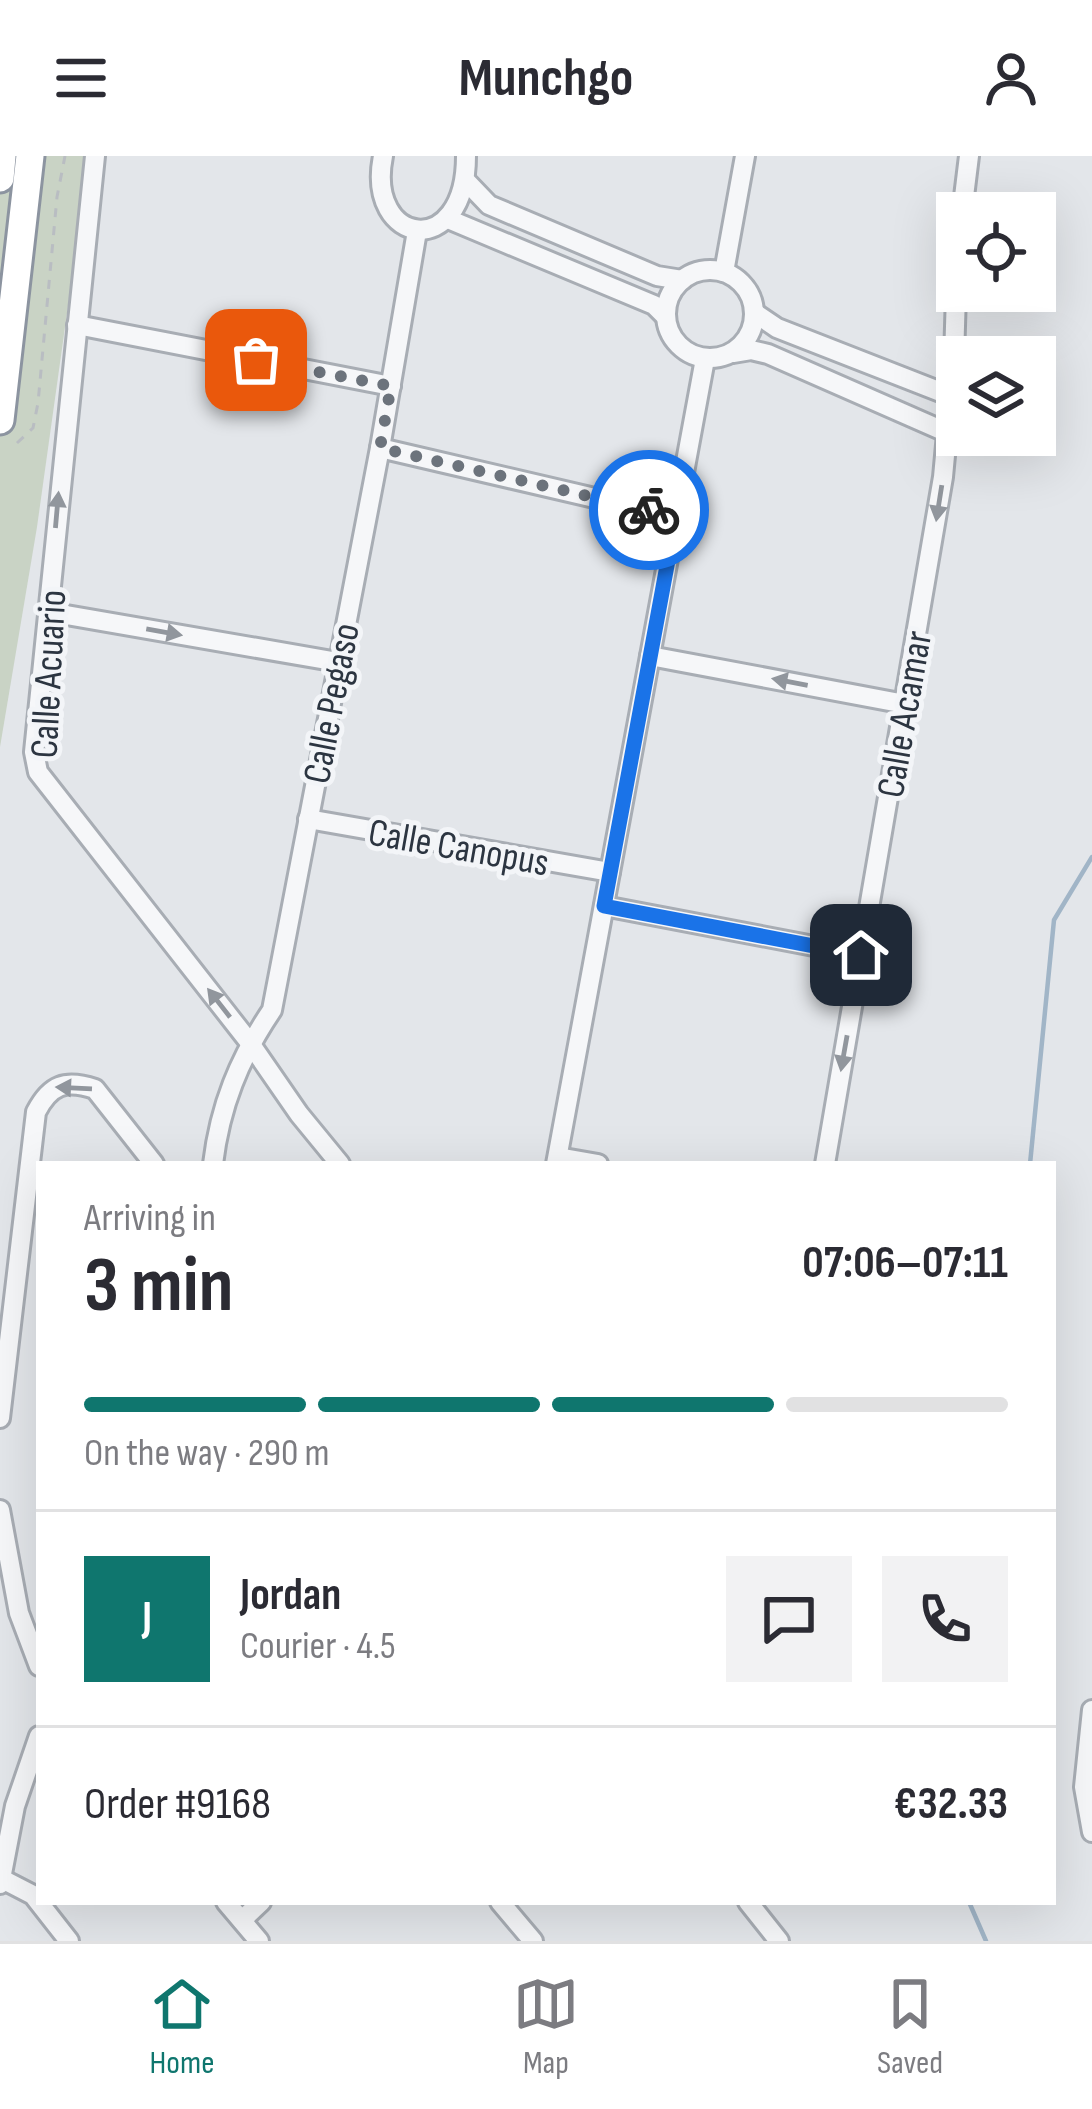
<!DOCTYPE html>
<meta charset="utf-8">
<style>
:root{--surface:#fff;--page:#f2f2f3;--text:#2b2b33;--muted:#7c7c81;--line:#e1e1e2;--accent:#0f766e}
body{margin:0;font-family:"Sofia Sans Condensed",sans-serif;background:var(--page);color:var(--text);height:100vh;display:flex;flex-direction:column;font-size:45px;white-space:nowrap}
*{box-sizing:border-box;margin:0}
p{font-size:39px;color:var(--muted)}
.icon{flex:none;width:66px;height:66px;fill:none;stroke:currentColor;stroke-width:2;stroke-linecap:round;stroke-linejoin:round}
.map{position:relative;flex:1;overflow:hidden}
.drawer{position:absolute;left:36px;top:1005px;width:1020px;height:744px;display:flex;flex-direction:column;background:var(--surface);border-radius:0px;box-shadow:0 12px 48px #0002}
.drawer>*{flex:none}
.buttons{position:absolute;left:936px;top:36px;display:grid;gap:24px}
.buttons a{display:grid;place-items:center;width:120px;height:120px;border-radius:0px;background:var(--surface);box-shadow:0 12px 48px #0002;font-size:60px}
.pin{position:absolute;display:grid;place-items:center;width:102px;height:102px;color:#fff;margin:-51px;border-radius:24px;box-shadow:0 6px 18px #0006}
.courier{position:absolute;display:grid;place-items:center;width:120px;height:120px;margin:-60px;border:9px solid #1a73e8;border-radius:50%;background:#fff;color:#222;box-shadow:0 3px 15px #0007}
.overview em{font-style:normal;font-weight:700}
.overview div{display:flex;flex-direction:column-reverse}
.overview{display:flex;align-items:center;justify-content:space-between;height:204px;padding:0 48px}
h1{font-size:78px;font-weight:700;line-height:90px}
.bar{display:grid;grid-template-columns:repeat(4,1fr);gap:18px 12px;align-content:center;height:144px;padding:0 48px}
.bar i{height:15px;border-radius:9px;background:var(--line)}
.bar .on{background:var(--accent)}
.bar p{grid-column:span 4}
.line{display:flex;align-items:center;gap:30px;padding:0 48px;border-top:3px solid var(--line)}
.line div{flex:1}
.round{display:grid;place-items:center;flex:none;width:126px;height:126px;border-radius:0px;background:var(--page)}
header{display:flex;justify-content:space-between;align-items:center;height:156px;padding:0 48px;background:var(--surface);font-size:54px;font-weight:700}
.dock{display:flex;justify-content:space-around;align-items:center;height:168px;border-top:3px solid var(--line);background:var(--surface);font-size:33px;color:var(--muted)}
.dock a{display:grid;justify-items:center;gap:6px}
.dock .on{color:var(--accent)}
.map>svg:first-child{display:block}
</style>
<header><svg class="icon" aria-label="menu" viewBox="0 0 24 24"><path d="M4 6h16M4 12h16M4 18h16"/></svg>Munchgo<svg class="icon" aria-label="person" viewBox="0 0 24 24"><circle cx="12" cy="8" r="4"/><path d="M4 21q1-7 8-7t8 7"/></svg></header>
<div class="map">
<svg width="1092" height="1785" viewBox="0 0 1092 1785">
<rect width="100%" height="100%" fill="#e3e6ea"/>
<polygon fill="#c9d3c5" points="0,0 89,0 37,371 0,591"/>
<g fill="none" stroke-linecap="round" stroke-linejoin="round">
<g stroke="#a1b5c7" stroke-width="4.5">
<polyline points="1030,1008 1054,764 1092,701"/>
<polyline points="969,1746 986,1785"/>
</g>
<defs>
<g id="minor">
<polyline points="95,0 34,596 38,616 250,887 299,958 340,1008"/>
<path d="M 383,0 C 365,90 466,106 466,0"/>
<polyline points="466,25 489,49 657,120 682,124"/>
<polyline points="962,57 969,0"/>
<polyline points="448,63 654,149 665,160"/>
<circle cx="710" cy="158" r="44"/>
<polyline points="724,116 745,0"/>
<polyline points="755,157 777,172 951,240"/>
<polyline points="77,169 391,230"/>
<polyline points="733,197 751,194 768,198 948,277"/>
<polyline points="380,292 676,361"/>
<polyline points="49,456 338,506"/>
<polyline points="650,500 905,548"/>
<polyline points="308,663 610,716"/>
<polyline points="604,750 861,799"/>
<polyline points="558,1001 598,1008"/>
<path d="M 213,1008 C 220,950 239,903 272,854 L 380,292 L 417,75"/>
<polyline points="556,1008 705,203"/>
<polyline points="825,1008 943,321 954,203 957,105"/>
<path d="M 0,1262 L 36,956 C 50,929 65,923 95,933 L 154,1008"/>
<polyline points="0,1354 19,1457 39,1510"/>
<polyline points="1092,1554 1084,1631 1092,1676"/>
<polyline points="0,1722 33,1739 69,1785"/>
<polyline points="0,1728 15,1650 39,1580"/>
<polyline points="226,1746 259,1785"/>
<polyline points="500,1746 533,1785"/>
<polyline points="748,1746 779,1785"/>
<polyline points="242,1764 261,1746"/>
</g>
<g id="highway">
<polyline points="0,22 2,0"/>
<polyline points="0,264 30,0"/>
</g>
</defs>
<use href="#minor" stroke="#a8adb4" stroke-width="24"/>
<use href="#highway" stroke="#8c94a0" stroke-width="33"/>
<polyline stroke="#b9bdc2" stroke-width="3" stroke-dasharray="9 9" stroke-linecap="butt" points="17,287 33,272 38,247 57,41 65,0"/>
<use href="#minor" stroke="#f6f7f9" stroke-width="18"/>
<use href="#highway" stroke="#fff" stroke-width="27"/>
</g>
<defs><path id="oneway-solid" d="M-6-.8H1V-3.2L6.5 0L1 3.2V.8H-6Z" transform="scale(3)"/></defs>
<g fill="#91969d">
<use href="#oneway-solid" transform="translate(939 347) rotate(99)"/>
<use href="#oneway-solid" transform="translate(57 354) rotate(-85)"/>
<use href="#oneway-solid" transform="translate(164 476) rotate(10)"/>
<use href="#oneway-solid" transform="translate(790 526) rotate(-169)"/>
<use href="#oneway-solid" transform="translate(219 847) rotate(-128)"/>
<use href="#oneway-solid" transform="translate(844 897) rotate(100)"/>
<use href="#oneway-solid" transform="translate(74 932) rotate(-177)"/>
</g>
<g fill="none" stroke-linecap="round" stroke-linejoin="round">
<polyline stroke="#6c737c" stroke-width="12" stroke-dasharray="0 21.6" points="256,204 391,230 380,292 649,354"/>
<polyline stroke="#1a73e8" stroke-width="15" points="649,354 676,361 604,750 861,799"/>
</g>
<g text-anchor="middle" stroke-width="10" stroke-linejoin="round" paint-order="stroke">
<g font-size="39" fill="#2c3541" stroke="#f3f5f8">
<text transform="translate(47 518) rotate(-87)" y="14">Calle Acuario</text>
<text transform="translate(330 547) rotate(-79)" y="14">Calle Pegaso</text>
<text transform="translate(903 558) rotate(-80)" y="14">Calle Acamar</text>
<text transform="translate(459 690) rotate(10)" y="14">Calle Canopus</text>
</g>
</g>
</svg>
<div class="buttons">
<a><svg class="icon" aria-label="locate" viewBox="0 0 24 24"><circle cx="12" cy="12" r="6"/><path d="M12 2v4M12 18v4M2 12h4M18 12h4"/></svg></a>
<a><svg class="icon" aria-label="layers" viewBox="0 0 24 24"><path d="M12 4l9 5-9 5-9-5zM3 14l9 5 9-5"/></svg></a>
</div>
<div class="pin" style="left:256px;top:204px;background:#ea580c"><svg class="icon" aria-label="bag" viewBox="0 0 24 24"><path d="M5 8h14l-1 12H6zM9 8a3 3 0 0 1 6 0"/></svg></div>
<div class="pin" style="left:861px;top:799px;background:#1f2937"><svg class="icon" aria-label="home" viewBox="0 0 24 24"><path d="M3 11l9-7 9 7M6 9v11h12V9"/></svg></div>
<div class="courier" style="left:649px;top:354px"><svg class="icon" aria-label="bike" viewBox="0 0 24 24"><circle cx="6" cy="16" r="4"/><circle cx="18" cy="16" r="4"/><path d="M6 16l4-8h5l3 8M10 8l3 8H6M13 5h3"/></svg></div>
<section class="drawer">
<div class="overview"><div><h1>3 min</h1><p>Arriving in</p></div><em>07:06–07:11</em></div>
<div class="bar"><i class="on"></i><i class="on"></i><i class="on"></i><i></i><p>On the way · 290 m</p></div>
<div class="line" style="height:216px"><b class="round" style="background:var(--accent);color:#fff">J</b><div><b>Jordan</b><p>Courier · 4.5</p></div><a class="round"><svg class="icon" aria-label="chat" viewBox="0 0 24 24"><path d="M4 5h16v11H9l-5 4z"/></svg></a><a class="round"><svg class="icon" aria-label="phone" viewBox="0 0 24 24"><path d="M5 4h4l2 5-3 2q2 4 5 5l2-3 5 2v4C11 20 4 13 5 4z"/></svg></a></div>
<div class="line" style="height:156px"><div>Order #9168</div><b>€32.33</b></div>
</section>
</div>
<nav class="dock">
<a class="on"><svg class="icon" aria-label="home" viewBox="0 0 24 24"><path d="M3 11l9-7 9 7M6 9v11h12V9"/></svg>Home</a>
<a><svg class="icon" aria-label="map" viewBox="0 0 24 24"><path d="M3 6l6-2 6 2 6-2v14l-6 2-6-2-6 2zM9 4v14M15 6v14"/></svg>Map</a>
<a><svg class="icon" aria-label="saved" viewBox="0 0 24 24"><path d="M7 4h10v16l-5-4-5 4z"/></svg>Saved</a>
</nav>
